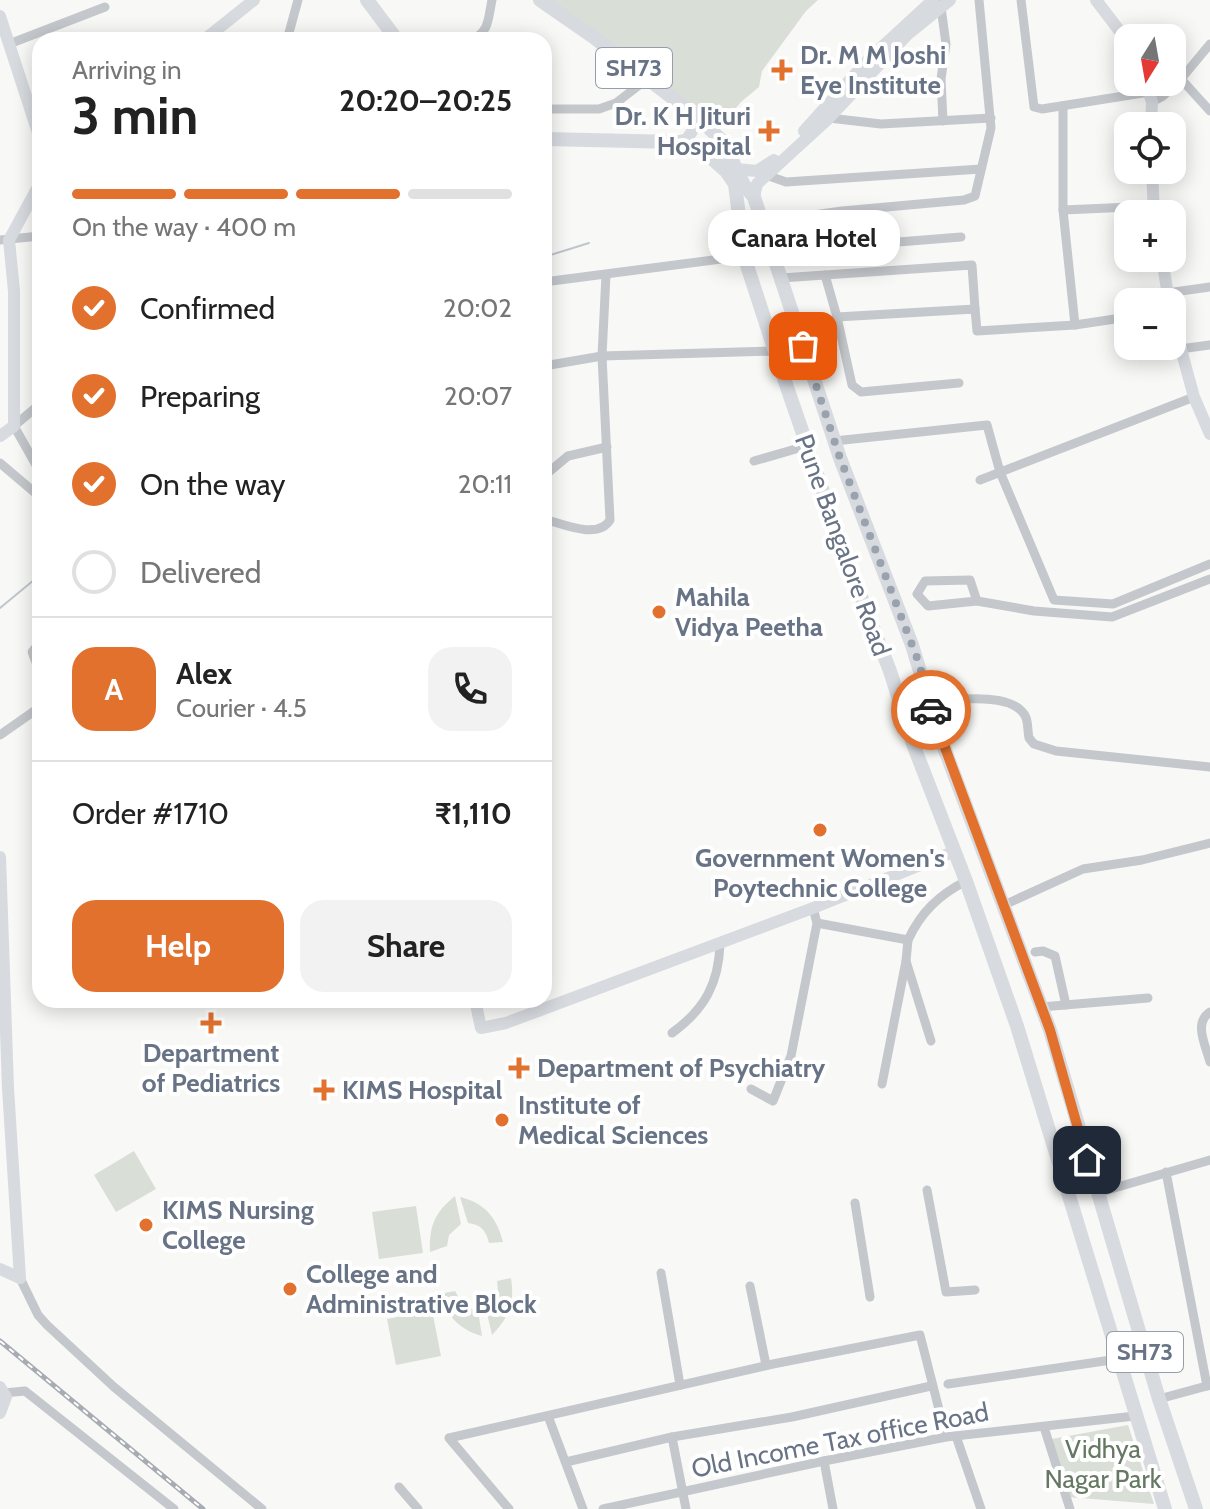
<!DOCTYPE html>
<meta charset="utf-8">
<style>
:root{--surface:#fff;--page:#f2f2f2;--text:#222;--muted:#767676;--line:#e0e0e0;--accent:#e1712d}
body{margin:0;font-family:Cabin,sans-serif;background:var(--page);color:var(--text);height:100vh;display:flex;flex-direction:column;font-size:30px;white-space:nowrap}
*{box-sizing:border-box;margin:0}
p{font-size:26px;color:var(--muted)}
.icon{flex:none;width:44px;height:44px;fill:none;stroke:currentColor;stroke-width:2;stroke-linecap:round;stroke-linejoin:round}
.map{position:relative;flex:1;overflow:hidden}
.drawer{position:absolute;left:32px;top:32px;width:520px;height:976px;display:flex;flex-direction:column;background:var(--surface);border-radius:24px;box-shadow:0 4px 20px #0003}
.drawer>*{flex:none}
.needle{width:52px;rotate:191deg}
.tools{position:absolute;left:1114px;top:24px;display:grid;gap:16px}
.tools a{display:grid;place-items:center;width:72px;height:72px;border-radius:16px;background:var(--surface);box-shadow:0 4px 20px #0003;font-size:40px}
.pin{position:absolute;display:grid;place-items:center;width:68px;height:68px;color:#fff;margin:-34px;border-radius:16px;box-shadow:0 4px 12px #0006}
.courier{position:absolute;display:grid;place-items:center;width:80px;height:80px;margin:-40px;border:6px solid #e1712d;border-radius:50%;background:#fff;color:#222;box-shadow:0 2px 10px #0007}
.bubble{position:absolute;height:56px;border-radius:24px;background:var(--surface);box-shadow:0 4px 20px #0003;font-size:26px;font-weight:700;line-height:56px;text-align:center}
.headline em{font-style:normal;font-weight:700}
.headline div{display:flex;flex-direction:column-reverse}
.headline{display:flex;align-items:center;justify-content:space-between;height:136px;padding:0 40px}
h1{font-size:52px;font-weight:700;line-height:60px}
.bar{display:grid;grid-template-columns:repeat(4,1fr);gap:12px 8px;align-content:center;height:96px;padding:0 40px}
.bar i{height:10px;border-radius:6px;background:var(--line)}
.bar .current{background:var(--accent)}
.bar p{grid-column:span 4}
.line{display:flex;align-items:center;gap:20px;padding:0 40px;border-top:2px solid var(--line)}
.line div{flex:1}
.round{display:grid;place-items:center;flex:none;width:84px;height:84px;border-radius:24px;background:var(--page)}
ol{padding:0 40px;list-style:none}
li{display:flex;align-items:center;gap:24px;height:88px}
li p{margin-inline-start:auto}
li .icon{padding:8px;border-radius:50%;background:var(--accent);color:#fff;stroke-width:4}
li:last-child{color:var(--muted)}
li i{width:44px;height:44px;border:4px solid var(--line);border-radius:50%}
.button{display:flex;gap:16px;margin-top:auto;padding:16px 40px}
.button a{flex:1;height:92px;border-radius:24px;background:var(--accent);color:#fff;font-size:32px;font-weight:700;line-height:92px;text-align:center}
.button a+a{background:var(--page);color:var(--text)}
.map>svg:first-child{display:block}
</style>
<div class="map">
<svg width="1210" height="1509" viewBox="0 0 1210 1509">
<rect width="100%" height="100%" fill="#f8f8f6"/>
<g fill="#d9dfd7">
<polygon points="550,0 818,0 806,11 762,71 759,87 741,102 719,128"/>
<polygon points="134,1151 156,1189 116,1212 94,1175"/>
<path d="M 455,1196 L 461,1224 L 449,1235 L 447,1246 L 430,1252 C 429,1226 435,1212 455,1196 Z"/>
<path d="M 460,1197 C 485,1203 497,1218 503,1242 L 489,1243 C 486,1231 482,1225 468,1223 Z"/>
<polygon points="416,1206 423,1253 379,1259 372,1212"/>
<path d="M 511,1278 C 515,1303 509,1317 492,1335 L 486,1309 C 498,1301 499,1295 497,1281 Z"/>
<path d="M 455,1291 L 463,1305 L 478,1311 L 482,1336 C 459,1330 447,1315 439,1294 Z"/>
<polygon points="432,1310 441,1356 396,1365 387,1319"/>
<polygon points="1128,1425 1154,1504 1068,1497 1052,1439"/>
</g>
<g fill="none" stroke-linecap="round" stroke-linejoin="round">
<g stroke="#bec6cc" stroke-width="2">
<polyline points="544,257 589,243"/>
<polyline points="0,608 40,575"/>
</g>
<g stroke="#c4c7cb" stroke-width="9">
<polyline points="940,0 946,44 941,79 943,121"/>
<polyline points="1021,0 1034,107 1042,109 1149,92"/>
<polyline points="287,40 298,0"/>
<path d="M 471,40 C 490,32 488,18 492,0"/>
<polyline points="9,44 105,7"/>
<polyline points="1181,79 1210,44"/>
<polyline points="1152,102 1163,96 1181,79 1210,111"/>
<polyline points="1063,106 1063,210 1075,325"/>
<polyline points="544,109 599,109 616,103 647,79"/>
<polyline points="829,118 881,124 991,118"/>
<polyline points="766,175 786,182 981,169"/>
<polyline points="1063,210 1153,206"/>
<polyline points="762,222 842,211 964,200 975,196 991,128 979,0"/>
<polyline points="0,240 40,236"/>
<polyline points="773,252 961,237"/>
<polyline points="825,275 837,317 975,309 977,331 1075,325 1128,317"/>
<polyline points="781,278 972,265 975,309"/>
<polyline points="544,282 744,256"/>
<polyline points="1167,293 1210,287"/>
<polyline points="837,317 852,385 861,392 959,383"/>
<polyline points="1180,349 1210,345"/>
<polyline points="544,366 602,356 775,351"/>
<polyline points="40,404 14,426 40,472"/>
<polyline points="834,441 987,425 1000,472 1054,600 1113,604 1210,564"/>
<polyline points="754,461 806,446"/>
<polyline points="0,463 40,497"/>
<polyline points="544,476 568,456 607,447"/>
<polyline points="980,480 1194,397"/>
<path d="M 544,519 C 563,524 598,540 610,520 L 602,356 L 606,275"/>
<polyline points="977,601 970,580 925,581 917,594 928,606 977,601 1034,611 1112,617 1210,579"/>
<polyline points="40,642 32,652 40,673"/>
<path d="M 902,710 C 927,701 1007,688 1024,714 C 1029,720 1027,730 1029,738 L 1034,744 L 1056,751 L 1210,767"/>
<polyline points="0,735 40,707"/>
<polyline points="1004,905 1083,869 1142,860 1210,843"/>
<path d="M 817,923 L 908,940 C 921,912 939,895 966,881"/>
<polyline points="908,940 906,961 931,1041"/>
<polyline points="1035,952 1043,951 1055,956 1066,1005"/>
<polyline points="1041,1007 1148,998"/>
<path d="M 1210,1012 C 1193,1023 1206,1046 1210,1062"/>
<path d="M 672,1033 C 705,1009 719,983 720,943"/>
<polyline points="882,1084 906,961"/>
<polyline points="751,1089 773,1101 791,1056 817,923 813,908"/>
<polyline points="1166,1172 1207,1386"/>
<polyline points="927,1190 946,1292 975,1290"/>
<polyline points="1097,1193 1210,1160"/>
<polyline points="855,1203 870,1297"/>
<polyline points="661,1273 680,1385"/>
<polyline points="20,1278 38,1315 47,1325 114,1387 262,1509"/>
<polyline points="750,1286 766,1365"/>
<polyline points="948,1384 1118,1359"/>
<polyline points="4,1393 25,1391 174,1509"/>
<polyline points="1159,1399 1210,1385"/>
<polyline points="548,1416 583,1509"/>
<polyline points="1044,1427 1070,1509"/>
<polyline points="956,1436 981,1509"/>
<polyline points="672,1437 686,1509"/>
<polyline points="824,1461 833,1509"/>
<polyline points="566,1462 672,1437 792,1417 931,1386"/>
<polyline points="399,1487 418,1509"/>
<polyline points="509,1509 449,1438 773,1364 920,1335 946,1437"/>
<polyline points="603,1509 824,1461 946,1437 1135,1416"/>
</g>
<g stroke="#d7dadf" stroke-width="12">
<polyline points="1096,0 1128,42"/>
<polyline points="0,16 40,139"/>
<polyline points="204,40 254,0"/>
<polyline points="1145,82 1152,102 1151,126"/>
<polyline points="804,131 868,60 933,0"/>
<polyline points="677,142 687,139 700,119"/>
<polyline points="736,169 757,171 774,160"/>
<polyline points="1152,170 1154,214"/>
<polyline points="754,197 757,184 829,118 908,34 950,0"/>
<polyline points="1162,258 1169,302"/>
<polyline points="1172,316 1194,397 1210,434"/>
<polyline points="0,436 14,426 14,291 9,240 40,183"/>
<polyline points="0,857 8,1088 20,1278"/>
<polyline points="475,1000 481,1028 506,1023 813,908 953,852"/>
<polyline points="0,1269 20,1278"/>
<polyline points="0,1387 6,1397 0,1413"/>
</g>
<g stroke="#d7dadf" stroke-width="14">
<polyline points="367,0 397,40"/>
<polyline points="540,0 592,36 700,119 723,142 744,185 754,197 840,458 912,645 939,734 1050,1030 1159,1399 1196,1509"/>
<polyline points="544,139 677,142 695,147 709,156 726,171 735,184 744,256 780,367 847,561 890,671 913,744 966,881 1017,1026 1165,1509"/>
</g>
<defs>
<polyline id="rail" points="0,1341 203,1509"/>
</defs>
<use href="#rail" stroke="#a7abb2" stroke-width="5"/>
<use href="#rail" stroke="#fff" stroke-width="2" stroke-dasharray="6" stroke-linecap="butt"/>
</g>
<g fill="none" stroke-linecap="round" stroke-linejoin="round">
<polyline stroke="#9aa2ad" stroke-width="8" stroke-dasharray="0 14.4" points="803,346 840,458 919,663 931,710"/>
<polyline stroke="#e1712d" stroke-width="10" points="931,710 1050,1030 1087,1160"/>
</g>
<g fill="#e1712d" stroke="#fff" stroke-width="3">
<path d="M778 58h8v8h8v8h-8v8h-8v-8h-8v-8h8z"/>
<path d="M765 119h8v8h8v8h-8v8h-8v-8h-8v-8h8z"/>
<circle cx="659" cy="612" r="8"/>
<circle cx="820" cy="830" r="8"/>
<path d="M207 1011h8v8h8v8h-8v8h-8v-8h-8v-8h8z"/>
<path d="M515 1056h8v8h8v8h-8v8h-8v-8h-8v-8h8z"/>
<path d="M320 1078h8v8h8v8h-8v8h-8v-8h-8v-8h8z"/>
<circle cx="502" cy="1120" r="8"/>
<circle cx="146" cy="1225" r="8"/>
<circle cx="290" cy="1289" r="8"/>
</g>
<g text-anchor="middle" stroke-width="8" stroke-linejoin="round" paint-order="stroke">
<g fill="#fff" stroke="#959eaa" stroke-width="2">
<rect x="596" y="48" width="76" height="40" rx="6"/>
<rect x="1107" y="1332" width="76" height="40" rx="6"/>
</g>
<g font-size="24" font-weight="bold" fill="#687486">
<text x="634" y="76">SH73</text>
<text x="1145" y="1360">SH73</text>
</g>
<g font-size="26" font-weight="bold" fill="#687486" stroke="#fff" text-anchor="start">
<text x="800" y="64">Dr. M M Joshi<tspan x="800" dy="30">Eye Institute</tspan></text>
<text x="751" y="125" text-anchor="end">Dr. K H Jituri<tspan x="751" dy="30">Hospital</tspan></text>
<text x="675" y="606">Mahila<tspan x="675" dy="30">Vidya Peetha</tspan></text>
<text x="820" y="867" text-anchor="middle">Government Women's<tspan x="820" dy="30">Poytechnic College</tspan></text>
<text x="211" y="1062" text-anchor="middle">Department<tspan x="211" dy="30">of Pediatrics</tspan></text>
<text x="537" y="1077">Department of Psychiatry</text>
<text x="342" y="1099">KIMS Hospital</text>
<text x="518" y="1114">Institute of<tspan x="518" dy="30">Medical Sciences</tspan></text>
<text x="162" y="1219">KIMS Nursing<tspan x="162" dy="30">College</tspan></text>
<text x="306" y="1283">College and<tspan x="306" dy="30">Administrative Block</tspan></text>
</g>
<g font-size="26" fill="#687486" stroke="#fff">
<text transform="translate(843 545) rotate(70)" y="9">Pune Bangalore Road</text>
<text transform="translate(840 1440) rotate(-11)" y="9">Old Income Tax office Road</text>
</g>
<g font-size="26" fill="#647862" stroke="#fff">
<text x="1103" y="1458">Vidhya<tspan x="1103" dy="30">Nagar Park</tspan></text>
</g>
</g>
</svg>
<div class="tools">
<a><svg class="needle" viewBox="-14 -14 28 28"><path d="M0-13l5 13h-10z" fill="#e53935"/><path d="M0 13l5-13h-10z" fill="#767676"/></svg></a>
<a><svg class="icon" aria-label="locate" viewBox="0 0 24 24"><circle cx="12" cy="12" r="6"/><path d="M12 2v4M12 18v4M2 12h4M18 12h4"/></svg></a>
<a>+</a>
<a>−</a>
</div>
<div class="pin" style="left:803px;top:346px;background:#ea580c"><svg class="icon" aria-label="bag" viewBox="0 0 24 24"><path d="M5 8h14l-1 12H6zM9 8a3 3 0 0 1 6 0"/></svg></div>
<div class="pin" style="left:1087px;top:1160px;background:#1f2937"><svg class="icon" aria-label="home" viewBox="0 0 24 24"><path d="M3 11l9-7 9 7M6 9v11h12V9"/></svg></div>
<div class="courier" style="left:931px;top:710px"><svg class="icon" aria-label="car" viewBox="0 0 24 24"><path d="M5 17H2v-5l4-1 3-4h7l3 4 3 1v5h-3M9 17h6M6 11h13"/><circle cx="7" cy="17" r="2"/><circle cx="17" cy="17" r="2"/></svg></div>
<div class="bubble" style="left:708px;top:210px;width:192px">Canara Hotel</div>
<section class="drawer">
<div class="headline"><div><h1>3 min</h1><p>Arriving in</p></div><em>20:20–20:25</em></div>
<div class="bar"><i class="current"></i><i class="current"></i><i class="current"></i><i></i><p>On the way · 400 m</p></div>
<ol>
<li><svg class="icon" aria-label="check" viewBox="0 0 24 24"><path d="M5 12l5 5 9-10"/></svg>Confirmed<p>20:02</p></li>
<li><svg class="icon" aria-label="check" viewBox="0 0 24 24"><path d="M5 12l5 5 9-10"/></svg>Preparing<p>20:07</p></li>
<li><svg class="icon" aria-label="check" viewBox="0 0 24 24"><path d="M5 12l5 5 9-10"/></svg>On the way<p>20:11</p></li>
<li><i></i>Delivered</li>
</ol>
<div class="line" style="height:144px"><b class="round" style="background:var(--accent);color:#fff">A</b><div><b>Alex</b><p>Courier · 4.5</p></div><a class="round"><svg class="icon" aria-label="phone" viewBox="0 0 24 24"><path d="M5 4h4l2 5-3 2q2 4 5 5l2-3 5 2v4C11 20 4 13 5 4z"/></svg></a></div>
<div class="line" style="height:104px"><div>Order #1710</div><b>₹1,110</b></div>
<div class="button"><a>Help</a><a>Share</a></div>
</section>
</div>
